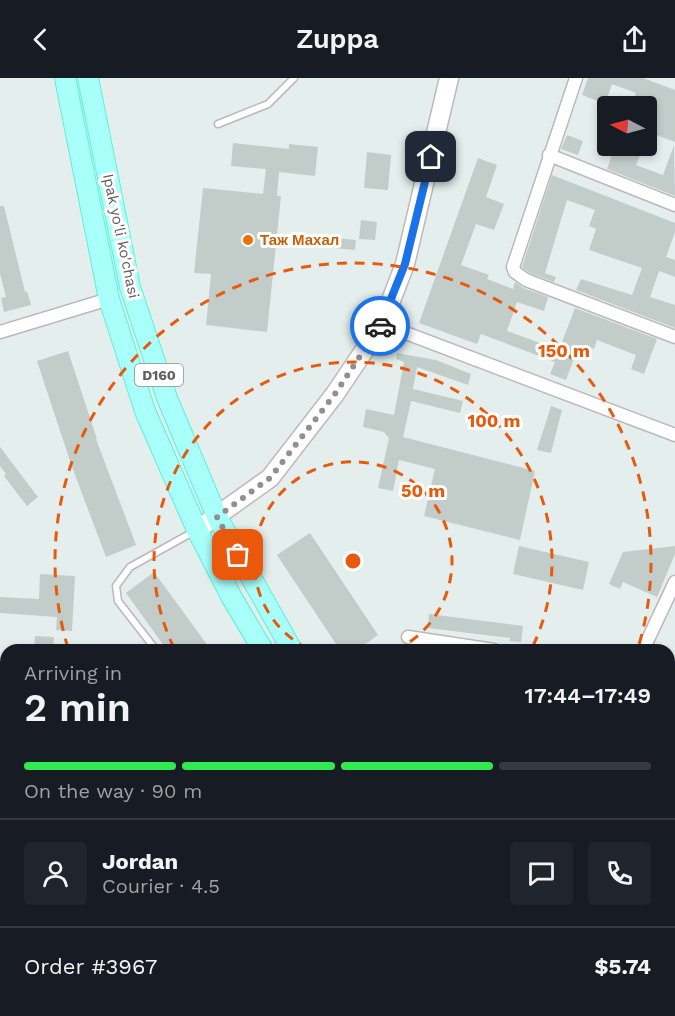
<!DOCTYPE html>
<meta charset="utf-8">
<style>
:root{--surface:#171b24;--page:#20242c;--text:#f1f3f6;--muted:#9ea1a6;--line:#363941;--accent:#2fea50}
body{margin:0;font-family:"Work Sans",sans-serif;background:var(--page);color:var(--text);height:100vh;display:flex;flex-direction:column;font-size:22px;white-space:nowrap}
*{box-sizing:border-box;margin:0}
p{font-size:20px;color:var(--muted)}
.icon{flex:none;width:33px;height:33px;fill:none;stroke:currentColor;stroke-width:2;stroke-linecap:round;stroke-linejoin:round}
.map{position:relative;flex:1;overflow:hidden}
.sheet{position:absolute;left:0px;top:566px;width:675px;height:374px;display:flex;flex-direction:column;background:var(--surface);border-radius:18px 18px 0 0;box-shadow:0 3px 9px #0003}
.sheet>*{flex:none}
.needle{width:39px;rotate:276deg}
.buttons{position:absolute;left:597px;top:18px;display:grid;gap:12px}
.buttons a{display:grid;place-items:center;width:60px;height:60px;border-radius:6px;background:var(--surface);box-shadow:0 3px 9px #0003;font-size:30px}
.pin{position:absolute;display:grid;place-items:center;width:51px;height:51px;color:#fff;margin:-26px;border-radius:12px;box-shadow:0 3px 9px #0006}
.courier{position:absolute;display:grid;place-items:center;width:60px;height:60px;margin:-30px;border:4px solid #1a73e8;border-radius:50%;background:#fff;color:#222;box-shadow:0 2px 8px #0007}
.summary em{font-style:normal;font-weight:600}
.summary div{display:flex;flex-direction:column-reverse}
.summary{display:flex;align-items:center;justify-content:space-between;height:102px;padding:0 24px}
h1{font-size:39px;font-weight:600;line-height:45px}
.bar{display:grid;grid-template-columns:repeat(4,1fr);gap:9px 6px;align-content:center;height:72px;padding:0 24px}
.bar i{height:8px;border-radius:4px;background:var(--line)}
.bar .current{background:var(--accent)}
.bar p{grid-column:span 4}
.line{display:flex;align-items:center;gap:15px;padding:0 24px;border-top:2px solid var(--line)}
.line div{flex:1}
.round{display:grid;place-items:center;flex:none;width:63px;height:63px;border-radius:6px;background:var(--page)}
header{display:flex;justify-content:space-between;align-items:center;height:78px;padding:0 24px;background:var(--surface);font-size:27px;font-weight:600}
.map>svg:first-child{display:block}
</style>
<header><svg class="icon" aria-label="back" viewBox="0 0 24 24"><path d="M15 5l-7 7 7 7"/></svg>Zuppa<svg class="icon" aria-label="share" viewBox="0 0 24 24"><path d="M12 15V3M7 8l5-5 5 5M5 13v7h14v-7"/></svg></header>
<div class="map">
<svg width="675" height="938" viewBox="0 0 675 938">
<rect width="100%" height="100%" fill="#e4efed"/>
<g fill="#c2cdca">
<polygon points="588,0 643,0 675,12 675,64 646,53 646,28 631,28 636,15 612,6 605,26 582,17"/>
<polygon points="567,57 583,63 578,77 561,71"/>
<polygon points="233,65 289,71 289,66 318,69 315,98 279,94 277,118 281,118 267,254 206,247 211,196 194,195 203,110 263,116 266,91 231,88"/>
<polygon points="674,67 675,118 607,91 615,68 644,68 636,87 663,97"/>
<polygon points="367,74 391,77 388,112 364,110"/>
<polygon points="478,80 497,87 486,119 504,126 494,152 476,146 461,187 489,197 487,201 513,211 515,204 523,210 548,219 544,233 517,224 507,253 559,272 575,230 657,261 644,296 631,291 636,277 597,262 594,271 583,267 579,280 575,278 566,302 550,296 555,284 481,256 477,266 419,245"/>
<polygon points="552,97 675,145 675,154 666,179 675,182 675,199 659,193 650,219 675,227 675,250 576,212 581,201 632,217 642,190 589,172 596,151 589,148 595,132 567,122 545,195 556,199 554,204 530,195 522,189"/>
<polygon points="0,128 4,128 25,214 27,213 31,227 4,234 1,220 6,219 0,196"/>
<polygon points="361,142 377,144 375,162 359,161"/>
<polygon points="314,158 356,162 355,172 313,168"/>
<polygon points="68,273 97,361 96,361 136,467 106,479 72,389 37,283"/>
<polygon points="397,275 436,282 471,296 468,307 417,289 413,311 463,323 460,335 411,323 403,359 535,393 520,462 424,438 435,391 399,382 393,413 378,410 389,360 384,354 363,349 366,331 394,337 404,284 396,281"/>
<polygon points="551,328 562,332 551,375 537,372"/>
<polygon points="0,369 38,419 27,428 4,398 6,396 0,388"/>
<polygon points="310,455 378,557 357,572 340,572 277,477"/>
<polygon points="519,468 589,484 583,512 513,496"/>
<polygon points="675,468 675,476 657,519 623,504 620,511 609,506 623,474"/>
<polygon points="154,494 211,572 167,572 126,515"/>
<polygon points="40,496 75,498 72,553 56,552 57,539 0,535 0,519 39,521"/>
<polygon points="429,536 523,548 521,564 510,563 510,560 428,550"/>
<polygon points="35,558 54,559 53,572 34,572"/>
</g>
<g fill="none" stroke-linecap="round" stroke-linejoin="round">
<defs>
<g id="service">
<polyline points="218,46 268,26 294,0"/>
<polyline points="156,572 118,523 116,508 130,489 193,454"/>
<polyline points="669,721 675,712"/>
<polyline points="669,906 675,897"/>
<polyline points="143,933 147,938"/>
<polyline points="668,933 672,938"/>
</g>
<g id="minor">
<polyline points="576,0 513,189 515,194 526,202 675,259"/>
<polyline points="549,77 675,127"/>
<polyline points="382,246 675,357"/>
<polyline points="0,254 109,221"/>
<polyline points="408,559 494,572"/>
<polyline points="643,572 675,504"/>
</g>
<polyline id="secondary" points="197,452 270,400 335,316 382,246 405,186 449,0"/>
<g id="primary">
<polyline points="65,0 109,221 145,333 197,452 232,520 263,572"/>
<polyline points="88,0 130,209 167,320 217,439 292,572"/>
<polyline points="523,933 527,938"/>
<polyline points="553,933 557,938"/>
</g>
</defs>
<use href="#service" stroke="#beb7b9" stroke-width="9"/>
<use href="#minor" stroke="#beb7b9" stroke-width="15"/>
<use href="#secondary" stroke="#c0b8ba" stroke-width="21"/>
<use href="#primary" stroke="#5af2d6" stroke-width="22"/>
<use href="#service" stroke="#fff" stroke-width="6"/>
<use href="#minor" stroke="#fff" stroke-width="12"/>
<use href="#secondary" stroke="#fff" stroke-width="18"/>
<use href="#primary" stroke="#a9fffa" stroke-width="20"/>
</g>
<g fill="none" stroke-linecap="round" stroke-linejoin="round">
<polyline stroke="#918f91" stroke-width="6" stroke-dasharray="0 10.8" points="238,477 217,439 270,400 335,316 380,248"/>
<polyline stroke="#1a73e8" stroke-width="8" points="380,248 405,186 431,79"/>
</g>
<g fill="none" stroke="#e8590c" stroke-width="3" stroke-dasharray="10 8">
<path d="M308 571A99 99 0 1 1 398 571"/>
<path d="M174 570A199 199 0 1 1 532 570"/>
<path d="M68 570A298 298 0 1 1 638 570"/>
</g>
<circle fill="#e8710a" stroke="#fff" stroke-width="2" cx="248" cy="162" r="6"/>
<g text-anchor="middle" stroke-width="6" stroke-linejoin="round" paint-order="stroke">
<rect fill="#fff" stroke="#938d8f" stroke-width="1.5" x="135" y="286" width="48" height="22" rx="4.5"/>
<g font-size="14" font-weight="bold" fill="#655c5f">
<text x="159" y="302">D160</text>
</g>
<g font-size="15" fill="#655c5f" stroke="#fff">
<text transform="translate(121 158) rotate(78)" y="5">Ipak yo'li ko'chasi</text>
</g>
<g font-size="15" font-weight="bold" fill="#c56008" stroke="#fff" text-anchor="start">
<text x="260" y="167">Таж Махал</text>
</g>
</g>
<circle cx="353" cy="483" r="9" fill="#e8590c" stroke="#fff" stroke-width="3"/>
<g font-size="18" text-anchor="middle" font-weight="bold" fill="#e8590c" stroke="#fff" stroke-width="6" stroke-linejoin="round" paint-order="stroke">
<text x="564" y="279">150 m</text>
<text x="494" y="349">100 m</text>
<text x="423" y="419">50 m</text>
</g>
</svg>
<div class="buttons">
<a><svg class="needle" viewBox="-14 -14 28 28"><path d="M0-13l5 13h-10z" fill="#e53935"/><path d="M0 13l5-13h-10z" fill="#9ea1a6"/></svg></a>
</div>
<div class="pin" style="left:238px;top:477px;background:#ea580c"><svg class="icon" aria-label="bag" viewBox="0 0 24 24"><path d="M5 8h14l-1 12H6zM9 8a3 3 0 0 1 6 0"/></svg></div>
<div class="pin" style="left:431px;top:79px;background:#1f2937"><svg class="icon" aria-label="home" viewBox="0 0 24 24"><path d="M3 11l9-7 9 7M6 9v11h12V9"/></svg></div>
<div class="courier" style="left:380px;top:248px"><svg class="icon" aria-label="car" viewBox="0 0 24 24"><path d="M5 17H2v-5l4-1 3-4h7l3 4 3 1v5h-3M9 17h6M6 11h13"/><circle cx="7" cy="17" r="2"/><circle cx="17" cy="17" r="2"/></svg></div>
<section class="sheet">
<div class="summary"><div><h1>2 min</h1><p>Arriving in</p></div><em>17:44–17:49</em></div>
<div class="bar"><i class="current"></i><i class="current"></i><i class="current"></i><i></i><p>On the way · 90 m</p></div>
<div class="line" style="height:108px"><a class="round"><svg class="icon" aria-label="person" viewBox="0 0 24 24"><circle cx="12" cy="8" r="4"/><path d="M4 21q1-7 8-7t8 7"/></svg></a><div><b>Jordan</b><p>Courier · 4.5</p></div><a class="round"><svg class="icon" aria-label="chat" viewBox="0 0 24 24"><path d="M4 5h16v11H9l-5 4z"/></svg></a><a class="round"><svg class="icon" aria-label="phone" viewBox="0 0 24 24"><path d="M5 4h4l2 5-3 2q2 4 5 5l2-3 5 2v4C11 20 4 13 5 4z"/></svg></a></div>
<div class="line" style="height:78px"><div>Order #3967</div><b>$5.74</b></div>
</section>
</div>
